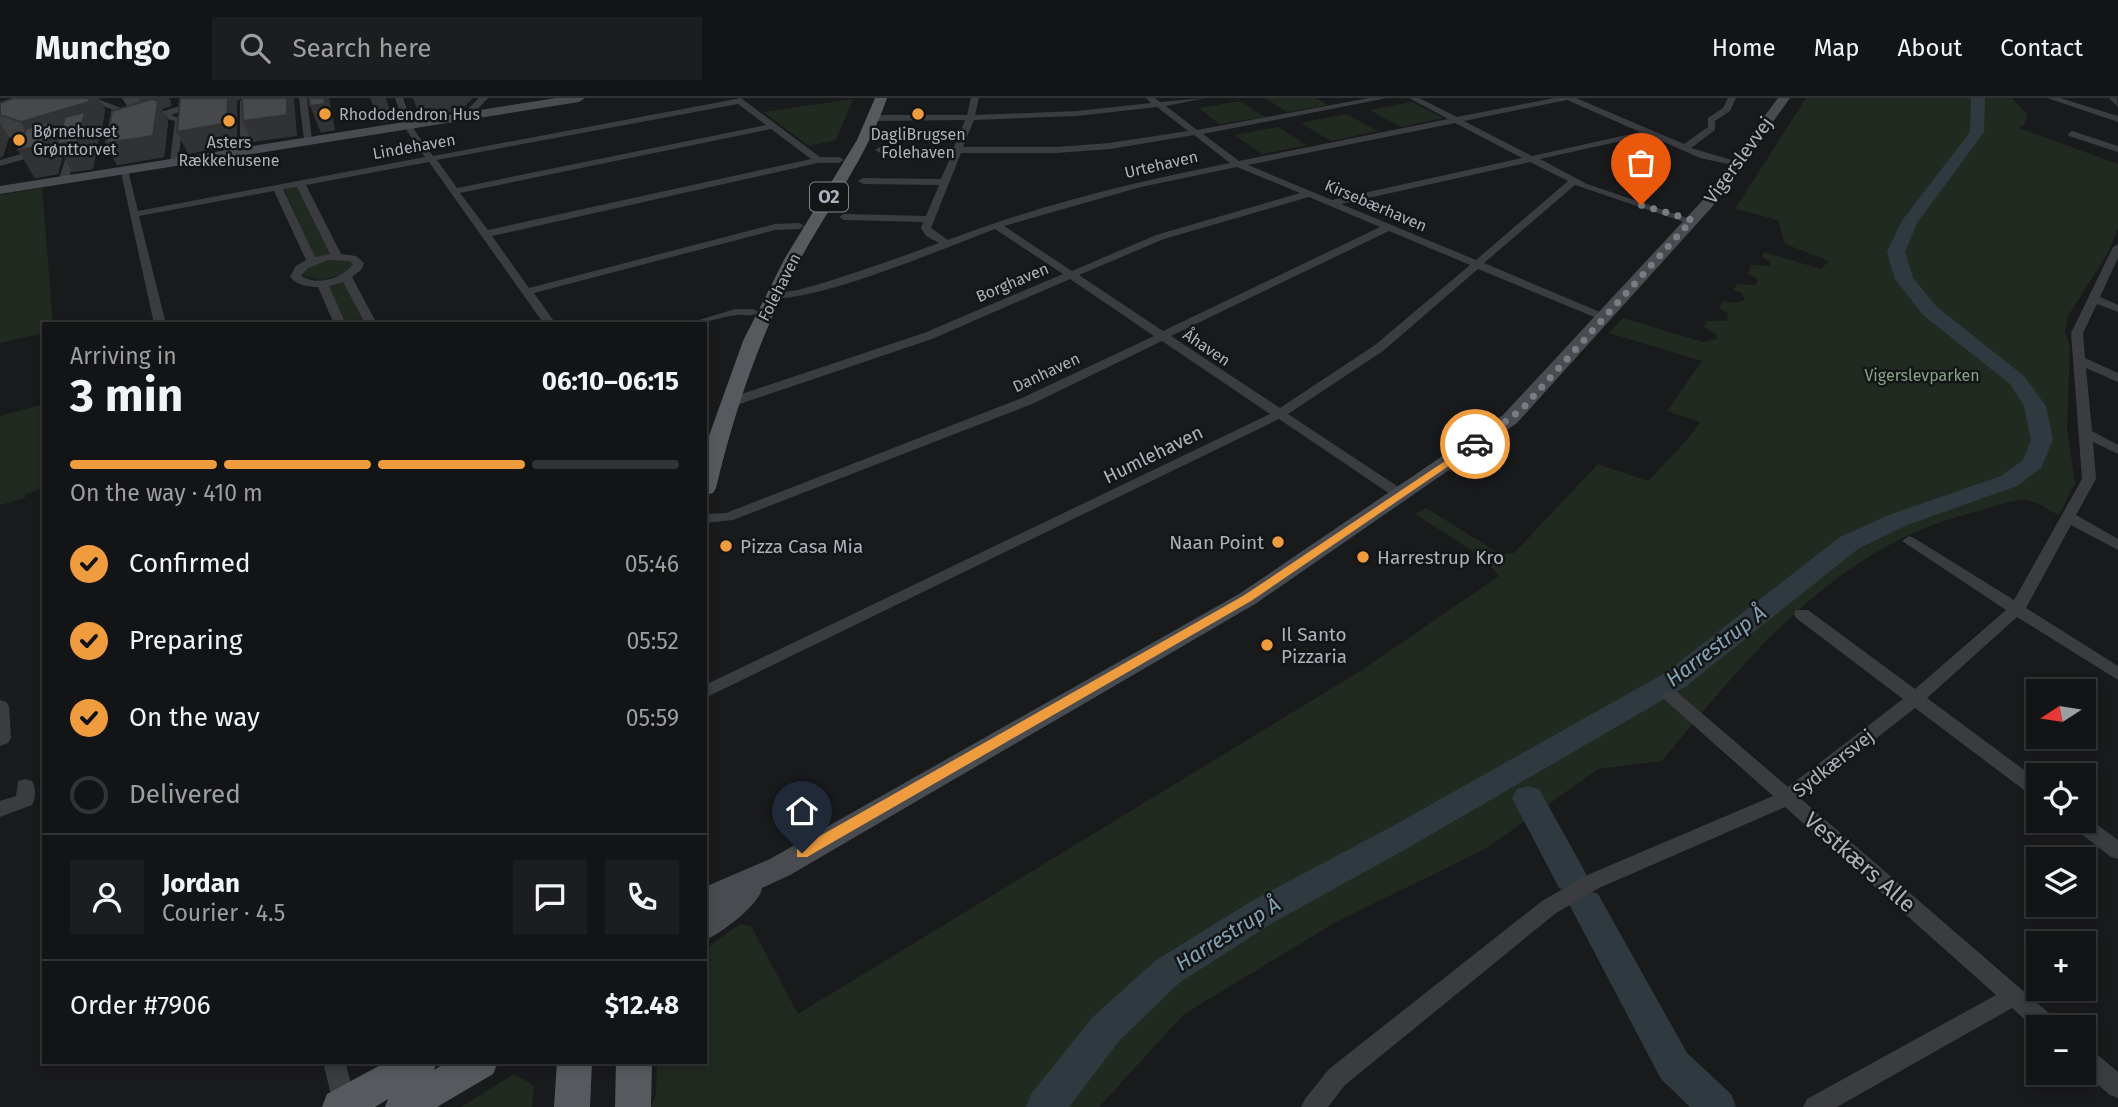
<!DOCTYPE html>
<meta charset="utf-8">
<style>
:root{--surface:#131415;--page:#1c1d1e;--text:#f1f3f6;--muted:#9d9ea0;--line:#323334;--accent:#ef9c3e}
body{margin:0;font-family:"Fira Sans",sans-serif;background:var(--page);color:var(--text);height:100vh;display:flex;flex-direction:column;font-size:26px;white-space:nowrap}
*{box-sizing:border-box;margin:0}
p{font-size:23px;color:var(--muted)}
.icon{flex:none;width:38px;height:38px;fill:none;stroke:currentColor;stroke-width:2;stroke-linecap:round;stroke-linejoin:round}
.map{position:relative;flex:1;overflow:hidden}
.drawer{position:absolute;left:42px;top:224px;width:665px;height:742px;display:flex;flex-direction:column;background:var(--surface);border-radius:0px;box-shadow:0 4px 10px #0003,0 0 0 2px var(--line)}
.drawer>*{flex:none}
.needle{width:46px;rotate:258deg}
.fabs{position:absolute;left:2026px;top:581px;display:grid;gap:14px}
.fabs a{display:grid;place-items:center;width:70px;height:70px;border-radius:0px;background:var(--surface);box-shadow:0 4px 10px #0003,0 0 0 2px var(--line);font-size:35px}
.pin{position:absolute;display:grid;place-items:center;width:60px;height:60px;color:#fff;margin:-72px -30px;border-radius:50% 50% 50% 0;rotate:-45deg;box-shadow:0 0 7px #0007}
.pin .icon{rotate:45deg}
.courier{position:absolute;display:grid;place-items:center;width:70px;height:70px;margin:-35px;border:5px solid #ef9c3e;border-radius:50%;background:#fff;color:#222;box-shadow:0 2px 9px #0007}
.summary em{font-style:normal;font-weight:700}
.summary div{display:flex;flex-direction:column-reverse}
.summary{display:flex;align-items:center;justify-content:space-between;height:119px;padding:0 28px}
h1{font-size:46px;font-weight:700;line-height:52px}
.bar{display:grid;grid-template-columns:repeat(4,1fr);gap:10px 7px;align-content:center;height:84px;padding:0 28px}
.bar i{height:9px;border-radius:5px;background:var(--line)}
.bar .active{background:var(--accent)}
.bar p{grid-column:span 4}
.line{display:flex;align-items:center;gap:18px;padding:0 28px;border-top:2px solid var(--line)}
.line div{flex:1}
.round{display:grid;place-items:center;flex:none;width:74px;height:74px;border-radius:0px;background:var(--page)}
ol{padding:0 28px;list-style:none}
li{display:flex;align-items:center;gap:21px;height:77px}
li p{margin-inline-start:auto}
li .icon{padding:7px;border-radius:50%;background:var(--accent);color:#111;stroke-width:4}
li:last-child{color:var(--muted)}
li i{width:38px;height:38px;border:4px solid var(--line);border-radius:50%}
header{display:flex;align-items:center;gap:42px;box-sizing:border-box;height:98px;padding:0 35px;background:var(--surface);border-bottom:2px solid var(--line)}
header strong{font-size:33px}
nav{display:flex;gap:38px;margin-inline-start:auto;font-size:24px}
.search{width:490px;height:63px;background:var(--page);display:flex;align-items:center;gap:18px;box-sizing:border-box;padding:0 24px;border-radius:0px;color:var(--muted);font-size:26px}
.map>svg:first-child{display:block}
</style>
<header>
<strong>Munchgo</strong>
<div class="search"><svg class="icon" aria-label="search" viewBox="0 0 24 24"><circle cx="10" cy="10" r="6"/><path d="M15 15l6 6"/></svg>Search here</div>
<nav><a>Home</a><a>Map</a><a>About</a><a>Contact</a></nav>
</header>
<div class="map">
<svg width="2118" height="1009" viewBox="0 0 2118 1009">
<rect width="100%" height="100%" fill="#191a1c"/>
<g fill="#212a21">
<polygon points="1265,0 1316,0 1328,7 1287,14"/>
<path d="M 1806,0 L 2012,0 L 2027,16 L 2025,26 L 2019,30 L 2118,66 L 2118,130 L 2109,153 L 2068,218 L 2065,234 L 2070,249 L 2067,330 L 2075,385 L 2059,417 C 2050,413 2035,402 2025,402 C 2007,402 1985,412 1968,416 C 1836,449 1745,562 1662,663 L 1598,671 L 1487,750 L 1336,824 L 1184,916 L 1099,1009 L 651,1009 L 656,997 L 657,964 L 705,964 L 705,851 L 740,826 L 751,828 L 798,916 L 1362,572 L 1499,478 L 1484,460 L 1415,416 L 1426,410 L 1500,456 L 1514,455 L 1598,366 L 1648,383 L 1686,343 L 1700,324 L 1667,313 L 1702,263 L 1609,235 L 1623,220 L 1703,244 L 1717,241 L 1717,237 L 1704,229 L 1707,223 L 1727,223 L 1728,215 L 1719,210 L 1723,203 L 1736,205 L 1745,202 L 1742,195 L 1732,192 L 1738,186 L 1756,187 L 1758,181 L 1747,176 L 1751,167 L 1769,168 L 1771,164 L 1762,159 L 1764,154 L 1821,171 L 1829,163 L 1785,146 L 1778,122 L 1735,111 Z"/>
<polygon points="853,1 836,42 809,48 763,14"/>
<polygon points="1240,3 1265,19 1219,26 1199,10"/>
<polygon points="1412,4 1443,20 1401,29 1370,12"/>
<polygon points="1346,16 1378,33 1331,43 1301,25"/>
<polygon points="1278,29 1307,47 1262,56 1234,37"/>
<polygon points="297,88 330,156 329,157 314,159 284,91"/>
<polygon points="42,90 53,226 44,226 44,235 0,245 0,97"/>
<polygon points="342,160 354,164 348,175 322,182 303,178 306,170 329,161"/>
<polygon points="343,183 364,226 346,226 328,187"/>
<polygon points="44,306 44,390 25,396 25,400 0,407 0,318"/>
<polygon points="514,976 534,988 532,1009 461,1009"/>
</g>
<g fill="none" stroke-linecap="round" stroke-linejoin="round">
<g fill="#2f3a40" fill-rule="evenodd">
<polygon points="1971,0 1985,0 1984,34 1917,125 1905,154 1913,180 1937,209 2024,278 2046,308 2053,342 2041,370 2017,388 1907,427 1858,451 1685,589 1413,747 1274,824 1179,885 1119,943 1069,1009 1026,1009 1031,996 1093,919 1155,863 1250,804 1391,729 1665,575 1840,439 1889,417 2001,378 2023,362 2031,342 2024,308 2010,286 1923,217 1895,181 1887,154 1901,124 1970,34"/>
<polygon points="1528,688 1539,691 1583,770 1588,780 1583,790 1571,794 1559,790 1512,700 1517,691"/>
<polygon points="1586,792 1598,796 1687,955 1731,996 1736,1009 1690,1009 1661,981 1569,806 1574,796"/>
</g>
<g fill="#3a3c40" fill-rule="evenodd">
<polygon points="83,0 95,0 141,18 134,20"/>
<polygon points="207,0 220,0 171,17 183,22 178,65 170,63 175,23 167,21 167,18 78,45 69,81 64,84 59,81 70,46 75,43 75,40"/>
<polygon points="246,0 260,0 248,4 250,47 245,50 240,47 240,3"/>
<polygon points="299,0 307,0 312,42 308,45 304,42"/>
<path d="M 395,0 L 403,0 L 415,33 L 433,58 L 741,0 L 820,59 L 839,59 L 844,62 L 839,65 L 818,65 L 492,138 L 529,190 L 775,126 L 799,125 L 804,128 L 799,131 L 775,132 L 534,195 L 556,226 L 544,226 L 429,64 L 306,87 L 341,156 L 356,158 L 364,165 L 362,171 L 352,179 L 377,226 L 365,226 L 343,184 L 329,188 L 346,226 L 334,226 L 318,189 C 308,189 297,187 290,179 L 296,168 L 306,162 L 274,93 L 139,118 L 166,226 L 154,226 L 120,70 L 128,72 L 138,113 L 425,59 L 407,33 ZM 738,6 L 766,27 L 457,90 L 437,62 ZM 771,31 L 811,61 L 488,132 L 460,95 ZM 297,89 L 330,156 L 315,159 L 283,91 ZM 328,162 L 349,163 L 353,166 C 342,181 317,188 301,178 L 308,170 Z"/>
<polygon points="479,0 488,0 470,19 464,19 464,15"/>
<path d="M 971,0 L 979,0 L 975,17 L 1077,13 L 1151,5 L 1146,0 L 1155,0 L 1160,4 L 1205,0 L 1166,8 L 1197,32 L 1369,0 L 1387,0 L 1203,36 L 1239,63 L 1448,21 L 1409,0 L 1419,0 L 1457,19 L 1554,0 L 1576,0 L 1684,46 L 1708,29 L 1708,20 L 1723,10 L 1728,0 L 1736,0 L 1730,13 L 1715,23 L 1715,32 L 1691,50 L 1742,65 L 1737,68 L 1700,60 L 1648,37 L 1540,61 L 1587,86 L 1696,123 L 1687,125 L 1575,87 L 1484,165 L 1607,217 L 1607,221 L 1599,221 L 1478,171 L 1383,253 L 1288,316 L 1406,394 L 1408,397 L 1406,400 L 1396,400 L 1279,321 L 705,600 L 705,587 L 1270,316 L 1162,243 L 1032,306 L 733,422 L 705,425 L 705,416 L 726,415 L 1022,300 L 1154,238 L 1070,181 L 932,241 L 734,308 L 724,308 L 724,302 L 924,235 L 1063,176 L 995,131 C 960,144 792,215 767,197 C 775,191 788,195 798,192 C 846,179 892,162 939,145 L 926,138 L 921,130 L 923,124 L 844,122 L 839,119 L 844,116 L 926,118 L 939,87 L 863,86 L 858,83 L 863,80 L 941,81 L 952,55 L 880,55 L 875,52 L 880,49 L 954,49 L 965,22 L 873,23 L 869,20 L 873,17 L 967,17 ZM 1567,2 L 1640,34 L 1532,58 L 1464,23 ZM 1157,9 L 1188,33 L 1109,45 L 1056,49 L 963,49 L 974,22 L 1077,18 ZM 1455,25 L 1522,60 L 1332,102 L 1248,67 ZM 1194,37 L 1230,65 C 1134,84 1039,107 948,142 L 931,130 L 961,55 L 1056,55 L 1111,51 ZM 1530,64 L 1568,83 L 1476,162 L 1341,106 ZM 1237,69 L 1300,95 L 1156,137 L 1072,173 L 1004,128 L 1141,89 ZM 1309,99 L 1380,129 L 1163,233 L 1079,177 L 1164,141 ZM 1389,133 L 1470,167 L 1375,247 L 1280,310 L 1171,238 Z"/>
<polygon points="2047,0 2060,0 2118,18 2118,24"/>
<polygon points="2109,0 2117,0 2118,9"/>
<polygon points="2072,33 2118,48 2118,54 2069,38 2068,36"/>
<polygon points="43,50 48,53 46,55 0,68 0,62"/>
<polygon points="2118,146 2118,160 2100,199 2118,207 2118,214 2097,206 2083,235 2085,260 2118,275 2118,284 2086,270 2092,333 2118,347 2118,356 2093,344 2096,381 2076,417 2118,441 2118,452 2071,427 2026,510 2118,568 2118,582 2017,519 1927,600 2039,683 2039,700 2032,698 1915,610 1800,700 2057,922 2060,929 2039,929 2039,934 2012,910 1837,1009 1803,1009 1807,1001 1996,897 1785,709 1599,790 1556,815 1345,987 1328,1009 1301,1009 1305,1001 1329,971 1542,803 1585,778 1773,698 1665,602 1662,598 1665,594 1677,594 1788,689 1903,601 1796,520 1794,516 1796,512 1808,512 1915,591 2006,512 1902,443 1909,438 1914,440 2014,502 2082,381 2071,235 2113,149"/>
<path d="M 735,211 L 753,211 L 759,214 C 752,219 746,217 737,217 C 719,219 705,226 686,226 Z"/>
<polygon points="0,602 6,604 9,608 11,640 8,645 0,648"/>
<path d="M 25,681 L 32,683 C 36,690 36,700 32,707 L 0,719 L 0,703 L 16,698 L 18,683 Z"/>
<polygon points="2085,718 2118,742 2118,761 2111,759 2071,728 2069,723 2084,723"/>
<polygon points="2084,949 2092,952 2118,974 2118,1000 2110,997 2084,975"/>
<polygon points="323,964 345,964 358,1009 334,1009"/>
</g>
<g fill="#484b50" fill-rule="evenodd">
<polygon points="556,0 585,0 579,4 0,96 0,88"/>
<path d="M 1778,0 L 1790,0 L 1712,109 L 1517,325 L 1255,506 L 790,777 L 762,790 C 761,805 721,836 705,842 L 705,789 L 770,761 L 1239,496 L 1503,317 L 1702,103 Z"/>
</g>
<g fill="#565a5f" fill-rule="evenodd">
<path d="M 875,0 L 887,0 C 867,58 831,106 801,160 C 762,232 735,310 716,390 L 713,395 L 705,397 L 705,349 L 743,243 L 785,160 L 857,42 Z"/>
<polygon points="386,964 437,964 434,972 447,964 498,964 493,976 437,1009 385,1009 388,1001 375,1009 322,1009 327,996"/>
<polygon points="557,964 592,964 590,1009 554,1009"/>
<polygon points="616,964 652,964 651,1009 615,1009"/>
</g>
</g>
<g fill="#3c3e40">
<polygon points="14,0 99,0 105,12 102,29 94,31 99,40 93,71 72,74 63,57 58,76 35,80 18,52 21,44 9,39 3,58 0,60 0,5"/>
<polygon points="122,0 169,0 171,4 171,8 162,11 168,24 164,59 117,67 106,45 127,8"/>
</g>
<g fill="#313234">
<polygon points="90,0 99,0 105,12 102,29 94,31 99,40 93,71 72,74 63,57 58,76 35,80 18,52 35,49 21,24"/>
<polygon points="138,0 169,0 171,4 171,8 162,11 168,24 164,59 117,67 106,45 146,15"/>
<polygon points="228,0 242,0 237,3 237,47 188,56 177,34"/>
<polygon points="287,0 294,0 297,38 253,44 243,23"/>
<polygon points="324,0 329,0 335,32 321,35 310,8"/>
<polygon points="370,0 386,0 393,23 380,25"/>
<polygon points="413,0 473,0 461,12 420,19"/>
<polygon points="0,25 9,39 3,58 0,60"/>
</g>
<g fill="#46484b" stroke="#313234" stroke-width="2">
<polygon points="14,0 90,0 89,4 21,24 0,17 0,5"/>
<polygon points="180,0 228,0 227,25 177,34"/>
<polygon points="242,0 287,0 287,17 243,23"/>
<polygon points="309,0 324,0 325,6 310,8"/>
<polygon points="152,1 158,3 153,38 106,45 112,13"/>
<polygon points="85,14 78,43 57,46 65,19"/>
<polygon points="49,24 42,48 18,52 26,31"/>
</g>
<polygon fill="#ef9c3e" points="1475,343 1478,344 1478,348 1251,503 807,759 797,759 797,751 1243,498"/>
<g fill="none" stroke-linecap="round" stroke-linejoin="round">
<polyline stroke="#797d83" stroke-width="7" stroke-dasharray="0 12.6" points="1475,346 1522,311 1692,122 1641,107"/>
</g>
<g fill="#ef9c3e" stroke="#141517" stroke-width="2.5">
<circle cx="325" cy="16" r="7"/>
<circle cx="918" cy="16" r="7"/>
<circle cx="229" cy="23" r="7"/>
<circle cx="19" cy="42" r="7"/>
<circle cx="1278" cy="444" r="7"/>
<circle cx="726" cy="448" r="7"/>
<circle cx="1363" cy="459" r="7"/>
<circle cx="1267" cy="547" r="7"/>
</g>
<g text-anchor="middle" stroke-width="5" stroke-linejoin="round" paint-order="stroke">
<g font-size="16" fill="#acb2bb" stroke="#141517" text-anchor="start">
<text x="339" y="22">Rhododendron Hus</text>
<text x="33" y="39">Børnehuset<tspan x="33" dy="18">Grønttorvet</tspan></text>
<text x="918" y="42" text-anchor="middle">DagliBrugsen<tspan x="918" dy="18">Folehaven</tspan></text>
<text x="229" y="50" text-anchor="middle">Asters<tspan x="229" dy="18">Rækkehusene</tspan></text>
</g>
<g font-size="16" fill="#acb2bb" stroke="#141517">
<text transform="translate(414 48) rotate(-10)" y="6">Lindehaven</text>
<text transform="translate(1161 66) rotate(-13)" y="6">Urtehaven</text>
<text transform="translate(1376 107) rotate(23)" y="6">Kirsebærhaven</text>
<text transform="translate(1012 184) rotate(-23)" y="6">Borghaven</text>
<text transform="translate(779 189) rotate(-63)" y="6">Folehaven</text>
<text transform="translate(1207 249) rotate(34)" y="6">Åhaven</text>
<text transform="translate(1046 274) rotate(-25)" y="6">Danhaven</text>
</g>
<g font-size="16" fill="#86a584" stroke="#141517">
<text x="1922" y="283">Vigerslevparken</text>
</g>
<rect fill="#141517" stroke="#7e838a" stroke-width="2" x="810" y="84.5" width="38" height="29" rx="5"/>
<g font-size="18" font-weight="bold" fill="#acb2bb">
<text x="829" y="105">O2</text>
</g>
<g font-size="19" fill="#acb2bb" stroke="#141517">
<text transform="translate(1738 62) rotate(-54)" y="7">Vigerslevvej</text>
<text transform="translate(1153 356) rotate(-26)" y="7">Humlehaven</text>
<text transform="translate(1833 665) rotate(-38)" y="7">Sydkærsvej</text>
</g>
<g font-size="19" fill="#acb2bb" stroke="#141517" text-anchor="start">
<text x="1264" y="451" text-anchor="end">Naan Point</text>
<text x="740" y="455">Pizza Casa Mia</text>
<text x="1377" y="466">Harrestrup Kro</text>
<text x="1281" y="543">Il Santo<tspan x="1281" dy="22">Pizzaria</tspan></text>
</g>
<g font-size="21" font-style="italic" fill="#84a4b5" stroke="#141517">
<text transform="translate(1716 548) rotate(-37)" y="7">Harrestrup Å</text>
<text transform="translate(1228 836) rotate(-32)" y="7">Harrestrup Å</text>
</g>
<g font-size="23" fill="#acb2bb" stroke="#141517">
<text transform="translate(1860 764) rotate(41)" y="8">Vestkærs Alle</text>
</g>
</g>
</svg>
<div class="fabs">
<a><svg class="needle" viewBox="-14 -14 28 28"><path d="M0-13l5 13h-10z" fill="#e53935"/><path d="M0 13l5-13h-10z" fill="#9d9ea0"/></svg></a>
<a><svg class="icon" aria-label="locate" viewBox="0 0 24 24"><circle cx="12" cy="12" r="6"/><path d="M12 2v4M12 18v4M2 12h4M18 12h4"/></svg></a>
<a><svg class="icon" aria-label="layers" viewBox="0 0 24 24"><path d="M12 4l9 5-9 5-9-5zM3 14l9 5 9-5"/></svg></a>
<a>+</a>
<a>−</a>
</div>
<div class="pin" style="left:1641px;top:107px;background:#ea580c"><svg class="icon" aria-label="bag" viewBox="0 0 24 24"><path d="M5 8h14l-1 12H6zM9 8a3 3 0 0 1 6 0"/></svg></div>
<div class="pin" style="left:802px;top:755px;background:#1f2937"><svg class="icon" aria-label="home" viewBox="0 0 24 24"><path d="M3 11l9-7 9 7M6 9v11h12V9"/></svg></div>
<div class="courier" style="left:1475px;top:346px"><svg class="icon" aria-label="car" viewBox="0 0 24 24"><path d="M5 17H2v-5l4-1 3-4h7l3 4 3 1v5h-3M9 17h6M6 11h13"/><circle cx="7" cy="17" r="2"/><circle cx="17" cy="17" r="2"/></svg></div>
<section class="drawer">
<div class="summary"><div><h1>3 min</h1><p>Arriving in</p></div><em>06:10–06:15</em></div>
<div class="bar"><i class="active"></i><i class="active"></i><i class="active"></i><i></i><p>On the way · 410 m</p></div>
<ol>
<li><svg class="icon" aria-label="check" viewBox="0 0 24 24"><path d="M5 12l5 5 9-10"/></svg>Confirmed<p>05:46</p></li>
<li><svg class="icon" aria-label="check" viewBox="0 0 24 24"><path d="M5 12l5 5 9-10"/></svg>Preparing<p>05:52</p></li>
<li><svg class="icon" aria-label="check" viewBox="0 0 24 24"><path d="M5 12l5 5 9-10"/></svg>On the way<p>05:59</p></li>
<li><i></i>Delivered</li>
</ol>
<div class="line" style="height:126px"><a class="round"><svg class="icon" aria-label="person" viewBox="0 0 24 24"><circle cx="12" cy="8" r="4"/><path d="M4 21q1-7 8-7t8 7"/></svg></a><div><b>Jordan</b><p>Courier · 4.5</p></div><a class="round"><svg class="icon" aria-label="chat" viewBox="0 0 24 24"><path d="M4 5h16v11H9l-5 4z"/></svg></a><a class="round"><svg class="icon" aria-label="phone" viewBox="0 0 24 24"><path d="M5 4h4l2 5-3 2q2 4 5 5l2-3 5 2v4C11 20 4 13 5 4z"/></svg></a></div>
<div class="line" style="height:91px"><div>Order #7906</div><b>$12.48</b></div>
</section>
</div>
